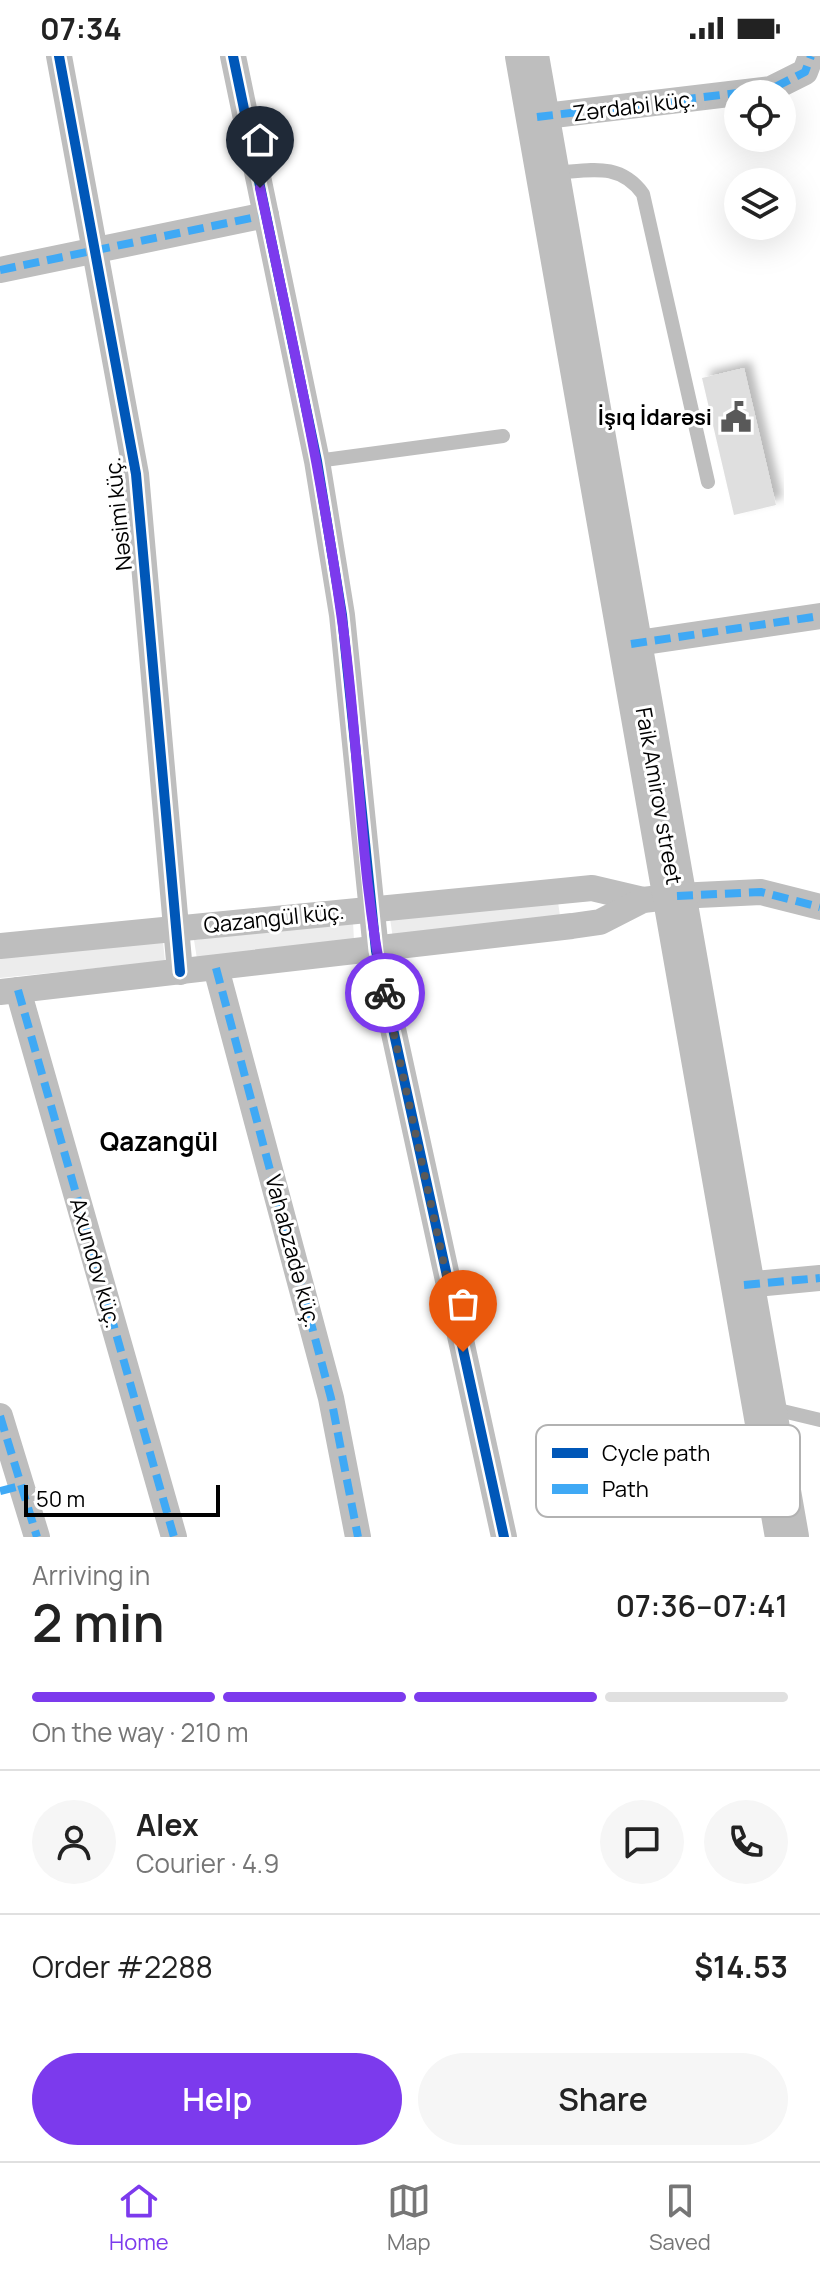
<!DOCTYPE html>
<meta charset="utf-8">
<style>
:root{--surface:#fff;--page:#f6f6f6;--text:#222;--muted:#767676;--line:#e0e0e0;--accent:#7c3aed}
body{margin:0;font-family:Manrope,sans-serif;background:var(--page);color:var(--text);height:100vh;display:flex;flex-direction:column;font-size:30px;white-space:nowrap}
*{box-sizing:border-box;margin:0}
p{font-size:26px;color:var(--muted)}
.icon{flex:none;width:44px;height:44px;fill:none;stroke:currentColor;stroke-width:2;stroke-linecap:round;stroke-linejoin:round}
.map{position:relative;height:1481px;overflow:hidden}
.side{display:flex;flex-direction:column;background:var(--surface);flex:1}
.side>*{flex:none}
.fabs{position:absolute;left:724px;top:24px;display:grid;gap:16px}
.fabs a{display:grid;place-items:center;width:72px;height:72px;border-radius:50%;background:var(--surface);box-shadow:0 8px 32px #0002;font-size:40px}
.scale{position:absolute;left:24px;bottom:20px;width:196px;box-sizing:border-box;padding-left:8px;border:4px solid #000;border-top:0;font-size:22px;line-height:28px;white-space:nowrap;color:#000;-webkit-text-stroke:6px #fff;paint-order:stroke}
.pin{position:absolute;display:grid;place-items:center;width:68px;height:68px;color:#fff;margin:-82px -34px;border-radius:50% 50% 50% 0;rotate:-45deg;box-shadow:0 0 8px #0007}
.pin .icon{rotate:45deg}
.courier{position:absolute;display:grid;place-items:center;width:80px;height:80px;margin:-40px;border:6px solid #7c3aed;border-radius:50%;background:#fff;color:#222;box-shadow:0 2px 10px #0007}
.overview em{font-style:normal;font-weight:600}
.overview div{display:flex;flex-direction:column-reverse}
.overview{display:flex;align-items:center;justify-content:space-between;height:136px;padding:0 32px}
h1{font-size:52px;font-weight:600;line-height:60px}
.bar{display:grid;grid-template-columns:repeat(4,1fr);gap:12px 8px;align-content:center;height:96px;padding:0 32px}
.bar i{height:10px;border-radius:6px;background:var(--line)}
.bar .on{background:var(--accent)}
.bar p{grid-column:span 4}
.line{display:flex;align-items:center;gap:20px;padding:0 32px;border-top:2px solid var(--line)}
.line div{flex:1}
.round{display:grid;place-items:center;flex:none;width:84px;height:84px;border-radius:42px;background:var(--page)}
.primary-button{display:flex;gap:16px;margin-top:auto;padding:16px 32px}
.primary-button a{flex:1;height:92px;border-radius:48px;background:var(--accent);color:#fff;font-size:32px;font-weight:600;line-height:92px;text-align:center}
.primary-button a+a{background:var(--page);color:var(--text)}
.status{display:flex;justify-content:space-between;align-items:center;height:56px;padding:0 40px;background:var(--surface);direction:ltr}
.status svg{height:22px;fill:currentColor}
.dock{display:flex;justify-content:space-around;align-items:center;height:112px;border-top:2px solid var(--line);background:var(--surface);font-size:22px;color:var(--muted)}
.dock a{display:grid;justify-items:center;gap:4px}
.dock .on{color:var(--accent)}
.map>svg:first-child{display:block}
</style>
<div class="status"><b>07:34</b><svg viewBox="0 0 49 12"><path d="M0 12V9h3v3zM5 12V6h3v6zM10 12V3h3v9zM15 12V0h3v12zM26 1h20v11H26zM47 4h2v5h-2z"/></svg></div>
<div class="map">
<svg width="820" height="1481" viewBox="0 0 820 1481">
<defs>
<filter id="shadow"><feDropShadow dx="7" dy="-7" stdDeviation="4" flood-color="#0004"/></filter>
</defs>
<rect width="100%" height="100%" fill="#fff"/>
<g fill="#ececec">
<polygon points="558,846 560,860 393,883 390,862"/>
<polygon points="353,865 354,885 197,903 194,884"/>
<polygon points="163,886 165,905 0,922 0,902"/>
</g>
<polygon fill="#dfdfdf" filter="url(#shadow)" points="744,312 776,449 734,459 702,322"/>
<g fill="none" stroke-linecap="round" stroke-linejoin="round">
<g stroke="#bebebe" stroke-width="14">
<path d="M 553,117 C 589,115 619,105 643,138 L 708,426"/>
<polyline points="317,405 503,380"/>
<polyline points="770,1352 820,1364"/>
</g>
<g stroke="#bebebe" stroke-width="26">
<polyline points="59,0 136,418 180,916"/>
<polyline points="233,0 317,405 342,559 376,895 504,1481"/>
<polyline points="537,61 771,33 805,16 811,0"/>
<polyline points="0,214 266,159"/>
<polyline points="631,588 820,560"/>
<polyline points="0,890 592,832 643,844"/>
<polyline points="216,912 331,1342 358,1481"/>
<polyline points="18,934 174,1481"/>
<polyline points="0,936 572,870 600,866 643,844 677,840 761,836 820,851"/>
<polyline points="744,1229 820,1222"/>
<polyline points="0,1360 37,1481"/>
</g>
<polyline stroke="#bebebe" stroke-width="44" points="527,0 787,1481"/>
<g stroke="#3fa9f5" stroke-width="8" stroke-dasharray="16 8" stroke-linecap="butt">
<polyline points="537,61 771,33 805,16 811,0"/>
<polyline points="0,214 266,159"/>
<polyline points="631,588 820,560"/>
<polyline points="677,840 761,836 820,851"/>
<polyline points="216,912 331,1342 358,1481"/>
<polyline points="18,934 174,1481"/>
<polyline points="744,1229 820,1222"/>
<polyline points="0,1360 37,1481"/>
<polyline points="0,1435 20,1430"/>
</g>
<defs>
<g id="cycleway">
<polyline points="59,0 136,418 180,916"/>
<polyline points="233,0 317,405 342,559 376,895 504,1481"/>
</g>
</defs>
<use href="#cycleway" stroke="#fff" stroke-width="15"/>
<use href="#cycleway" stroke="#0057b8" stroke-width="10"/>
</g>
<g fill="none" stroke-linecap="round" stroke-linejoin="round">
<polyline stroke="#595959" stroke-width="8" stroke-dasharray="0 14.4" points="385,937 463,1296"/>
<path stroke="#7c3aed" stroke-width="10" d="M 260,132 C 290,273 321,414 341,557 C 360,683 358,812 385,937"/>
</g>
<defs>
<symbol id="civic-bare" viewBox="-9 -9 18 18"><path d="M-.6-6.5H3V-4.5H.6V-3L4-1V1h2V6H-6V1h2V-1L-.6-3ZM-1.2 2.5V6h2.4V2.5Z" fill="#595959" stroke="#fff" stroke-width="2.5" paint-order="stroke"/></symbol>
</defs>
<g fill-rule="evenodd">
<use href="#civic-bare" x="714" y="339" width="44" height="44"/>
</g>
<g text-anchor="middle" stroke-width="6" stroke-linejoin="round" paint-order="stroke">
<g font-size="22" fill="#000" stroke="#fff">
<text transform="translate(634 50) rotate(-7)" y="8">Zərdabi küç.</text>
<text transform="translate(118 458) rotate(-96)" y="8">Nəsimi küç.</text>
<text transform="translate(659 740) rotate(80)" y="8">Faik Amirov street</text>
<text transform="translate(274 862) rotate(-6)" y="8">Qazangül küç.</text>
<text transform="translate(293 1195) rotate(75)" y="8">Vahabzadə küç.</text>
<text transform="translate(96 1207) rotate(74)" y="8">Axundov küç.</text>
</g>
<g font-size="22" font-weight="bold" fill="#000" stroke="#fff" text-anchor="end">
<text x="712" y="369">İşıq İdarəsi</text>
</g>
<g font-size="26" font-weight="bold" fill="#000" stroke="#fff">
<text x="159" y="1095">Qazangül</text>
</g>
</g>
<rect x="536" y="1369" width="264" height="92" rx="12" fill="#fff" stroke="#b2b2b2" stroke-width="2"/>
<rect x="552" y="1392" width="36" height="10" fill="#0057b8"/>
<rect x="552" y="1428" width="36" height="10" fill="#3fa9f5"/>
<g font-size="22" fill="#000">
<text x="602" y="1405">Cycle path</text>
<text x="602" y="1441">Path</text>
</g>
</svg>
<div class="fabs">
<a><svg class="icon" aria-label="locate" viewBox="0 0 24 24"><circle cx="12" cy="12" r="6"/><path d="M12 2v4M12 18v4M2 12h4M18 12h4"/></svg></a>
<a><svg class="icon" aria-label="layers" viewBox="0 0 24 24"><path d="M12 4l9 5-9 5-9-5zM3 14l9 5 9-5"/></svg></a>
</div>
<div class="scale">50 m</div>
<div class="pin" style="left:463px;top:1296px;background:#ea580c"><svg class="icon" aria-label="bag" viewBox="0 0 24 24"><path d="M5 8h14l-1 12H6zM9 8a3 3 0 0 1 6 0"/></svg></div>
<div class="pin" style="left:260px;top:132px;background:#1f2937"><svg class="icon" aria-label="home" viewBox="0 0 24 24"><path d="M3 11l9-7 9 7M6 9v11h12V9"/></svg></div>
<div class="courier" style="left:385px;top:937px"><svg class="icon" aria-label="bike" viewBox="0 0 24 24"><circle cx="6" cy="16" r="4"/><circle cx="18" cy="16" r="4"/><path d="M6 16l4-8h5l3 8M10 8l3 8H6M13 5h3"/></svg></div>
</div>
<section class="side">
<div class="overview"><div><h1>2 min</h1><p>Arriving in</p></div><em>07:36–07:41</em></div>
<div class="bar"><i class="on"></i><i class="on"></i><i class="on"></i><i></i><p>On the way · 210 m</p></div>
<div class="line" style="height:144px"><a class="round"><svg class="icon" aria-label="person" viewBox="0 0 24 24"><circle cx="12" cy="8" r="4"/><path d="M4 21q1-7 8-7t8 7"/></svg></a><div><b>Alex</b><p>Courier · 4.9</p></div><a class="round"><svg class="icon" aria-label="chat" viewBox="0 0 24 24"><path d="M4 5h16v11H9l-5 4z"/></svg></a><a class="round"><svg class="icon" aria-label="phone" viewBox="0 0 24 24"><path d="M5 4h4l2 5-3 2q2 4 5 5l2-3 5 2v4C11 20 4 13 5 4z"/></svg></a></div>
<div class="line" style="height:104px"><div>Order #2288</div><b>$14.53</b></div>
<div class="primary-button"><a>Help</a><a>Share</a></div>
</section>
<nav class="dock">
<a class="on"><svg class="icon" aria-label="home" viewBox="0 0 24 24"><path d="M3 11l9-7 9 7M6 9v11h12V9"/></svg>Home</a>
<a><svg class="icon" aria-label="map" viewBox="0 0 24 24"><path d="M3 6l6-2 6 2 6-2v14l-6 2-6-2-6 2zM9 4v14M15 6v14"/></svg>Map</a>
<a><svg class="icon" aria-label="saved" viewBox="0 0 24 24"><path d="M7 4h10v16l-5-4-5 4z"/></svg>Saved</a>
</nav>
